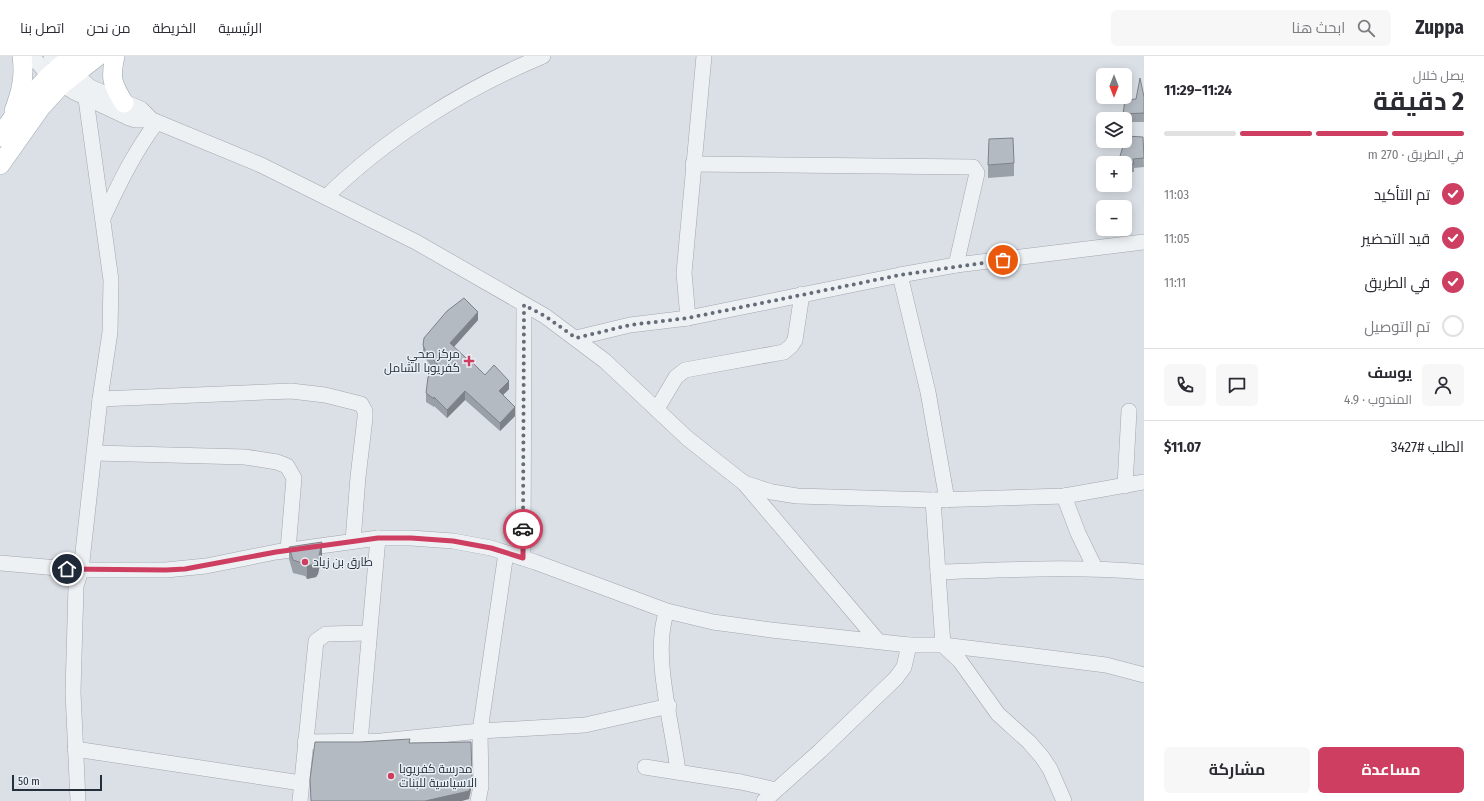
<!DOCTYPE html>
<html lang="ar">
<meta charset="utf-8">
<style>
:root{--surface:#fff;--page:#f7f7f7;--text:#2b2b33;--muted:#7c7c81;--line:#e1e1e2;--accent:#cd3e60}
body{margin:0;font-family:"Fira Sans Condensed",Cairo,sans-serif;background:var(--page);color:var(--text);direction:rtl;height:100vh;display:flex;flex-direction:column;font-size:15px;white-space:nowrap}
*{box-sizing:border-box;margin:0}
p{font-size:13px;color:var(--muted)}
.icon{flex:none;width:22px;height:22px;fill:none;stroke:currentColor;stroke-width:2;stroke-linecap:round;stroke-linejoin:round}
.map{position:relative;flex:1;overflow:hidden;direction:ltr}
.sheet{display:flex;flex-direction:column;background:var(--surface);width:340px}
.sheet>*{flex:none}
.needle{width:26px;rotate:180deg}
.tools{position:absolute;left:1096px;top:12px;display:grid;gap:8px}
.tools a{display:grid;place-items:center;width:36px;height:36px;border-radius:6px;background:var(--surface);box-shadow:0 2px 10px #0003;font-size:20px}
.scale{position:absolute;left:12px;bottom:10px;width:90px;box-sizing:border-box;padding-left:4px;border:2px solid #252f3c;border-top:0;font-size:11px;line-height:14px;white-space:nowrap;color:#252f3c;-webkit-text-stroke:3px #eaeff4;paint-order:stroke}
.pin{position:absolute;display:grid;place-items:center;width:34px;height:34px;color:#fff;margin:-17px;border:2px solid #fff;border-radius:50%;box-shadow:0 1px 4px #0007}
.courier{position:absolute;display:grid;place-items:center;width:40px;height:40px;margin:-20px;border:3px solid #cd3e60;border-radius:50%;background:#fff;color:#222;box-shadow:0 1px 5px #0007}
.overview em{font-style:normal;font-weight:700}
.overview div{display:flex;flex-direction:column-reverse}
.overview{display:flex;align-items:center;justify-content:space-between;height:68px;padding:0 20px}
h1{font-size:26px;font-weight:700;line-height:30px}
.bar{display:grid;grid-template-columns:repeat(4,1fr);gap:6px 4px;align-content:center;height:48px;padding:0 20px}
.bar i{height:5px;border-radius:3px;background:var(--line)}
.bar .selected{background:var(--accent)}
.bar p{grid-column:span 4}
.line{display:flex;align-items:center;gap:10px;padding:0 20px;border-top:1px solid var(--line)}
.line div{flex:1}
.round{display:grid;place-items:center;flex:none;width:42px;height:42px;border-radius:6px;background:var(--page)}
ol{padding:0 20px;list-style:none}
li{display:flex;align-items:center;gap:12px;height:44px}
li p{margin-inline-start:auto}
li .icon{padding:4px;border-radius:50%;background:var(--accent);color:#fff;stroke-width:4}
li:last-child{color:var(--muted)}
li i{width:22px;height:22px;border:2px solid var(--line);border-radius:50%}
.action{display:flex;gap:8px;margin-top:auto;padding:8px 20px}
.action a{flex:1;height:46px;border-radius:6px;background:var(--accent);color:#fff;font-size:16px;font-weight:700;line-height:46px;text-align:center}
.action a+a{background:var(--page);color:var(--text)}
header{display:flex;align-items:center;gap:24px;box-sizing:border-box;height:56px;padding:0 20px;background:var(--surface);border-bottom:1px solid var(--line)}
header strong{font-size:19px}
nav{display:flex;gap:22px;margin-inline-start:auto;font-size:14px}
.search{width:280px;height:36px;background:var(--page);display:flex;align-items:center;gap:10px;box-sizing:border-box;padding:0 14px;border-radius:6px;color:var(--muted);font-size:15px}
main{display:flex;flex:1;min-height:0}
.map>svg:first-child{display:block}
</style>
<header>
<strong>Zuppa</strong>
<div class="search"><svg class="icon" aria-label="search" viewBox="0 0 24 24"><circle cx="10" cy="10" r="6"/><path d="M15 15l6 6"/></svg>ابحث هنا</div>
<nav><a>الرئيسية</a><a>الخريطة</a><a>من نحن</a><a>اتصل بنا</a></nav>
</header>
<main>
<section class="sheet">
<div class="overview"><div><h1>2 دقيقة</h1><p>يصل خلال</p></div><em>11:24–11:29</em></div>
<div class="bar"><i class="selected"></i><i class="selected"></i><i class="selected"></i><i></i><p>في الطريق · 270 m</p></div>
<ol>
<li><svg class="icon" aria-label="check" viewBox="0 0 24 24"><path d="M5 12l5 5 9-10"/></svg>تم التأكيد<p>11:03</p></li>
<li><svg class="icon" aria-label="check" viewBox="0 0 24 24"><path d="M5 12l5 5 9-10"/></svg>قيد التحضير<p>11:05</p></li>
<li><svg class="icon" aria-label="check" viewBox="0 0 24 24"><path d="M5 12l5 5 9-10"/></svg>في الطريق<p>11:11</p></li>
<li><i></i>تم التوصيل</li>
</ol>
<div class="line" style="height:72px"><a class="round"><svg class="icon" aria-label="person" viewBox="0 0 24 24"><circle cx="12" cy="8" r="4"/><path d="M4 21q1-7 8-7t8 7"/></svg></a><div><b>يوسف</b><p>المندوب · 4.9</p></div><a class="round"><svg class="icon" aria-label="chat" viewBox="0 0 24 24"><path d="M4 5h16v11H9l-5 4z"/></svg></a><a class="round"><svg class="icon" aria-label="phone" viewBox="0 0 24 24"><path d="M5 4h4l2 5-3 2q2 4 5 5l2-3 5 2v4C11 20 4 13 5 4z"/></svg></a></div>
<div class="line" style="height:52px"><div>الطلب #3427</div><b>$11.07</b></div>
<div class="action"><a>مساعدة</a><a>مشاركة</a></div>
</section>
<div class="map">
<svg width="1144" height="745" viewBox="0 0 1144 745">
<rect width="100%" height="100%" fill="#dbe0e6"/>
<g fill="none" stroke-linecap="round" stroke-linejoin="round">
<defs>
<g id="minor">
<polyline points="32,0 49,20 74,36 129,62 135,64 152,64"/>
<polyline points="51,0 61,9 74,17 90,31 141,53 152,64 261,109 416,186 545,260 605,305 687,382 744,427 878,585"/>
<polyline points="693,108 973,111 977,117 956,209"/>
<path d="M 326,141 C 387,81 464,33 543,0"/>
<path d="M 103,162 C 119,128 134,96 157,66"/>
<polyline points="900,219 928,336 947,444"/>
<polyline points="688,262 684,217 704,0"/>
<polyline points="576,282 630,269 688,262 900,219 956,209 1144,186"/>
<polyline points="100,343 291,335 325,339 361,348 365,355 365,362 358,421 353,485"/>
<polyline points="657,353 676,321 685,314 784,296 791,290 795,284 802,238"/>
<polyline points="95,397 245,401 277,406 287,410 294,422 288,494"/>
<polyline points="744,427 772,436 797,440 933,444 1064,440 1144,426"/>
<polyline points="1125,430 1129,355"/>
<polyline points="1064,440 1078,477 1095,512"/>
<polyline points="933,444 943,589 960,605 998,658 1029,686 1042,701 1050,713 1064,745"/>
<polyline points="523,502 524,249"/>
<polyline points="0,507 81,514 166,514 206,510 276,496 378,482 411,482 453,485 491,492 535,506 667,555 713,566 771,574 909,589 943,589 1026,599 1106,609 1144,619"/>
<path d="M 938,516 C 1007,514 1075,510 1144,516"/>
<path d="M 667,555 C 651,596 673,670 678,716"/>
<polyline points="305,686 381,685 480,675 585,669 669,650"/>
<polyline points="360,686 378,482"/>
<polyline points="75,693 301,727"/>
<polyline points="645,711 741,726 776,734"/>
<polyline points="78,745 73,636 76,530 81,514 100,343 110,276 111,224 86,43"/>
<polyline points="300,745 316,585 326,578 369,577"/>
<polyline points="478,745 481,730 480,675 506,497"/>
<polyline points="764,745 820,695 896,622 904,611 909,589"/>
</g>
<g id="major">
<path d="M 115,0 C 110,22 112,28 124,47"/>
<path d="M 14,55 C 21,36 25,21 22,0"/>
<path d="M 0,81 C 19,50 44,22 73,0"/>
<polyline points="0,109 41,51 62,28 98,0"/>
</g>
</defs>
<use href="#minor" stroke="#a1a7b0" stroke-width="16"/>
<use href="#major" stroke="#9ba6b1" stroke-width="20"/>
<use href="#minor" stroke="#eef1f4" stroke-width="15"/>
<use href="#major" stroke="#fff" stroke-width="19"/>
</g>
<g fill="#9aa0a7">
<polygon points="1144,41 1144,66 1125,66 1125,63 1123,63 1123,58 1136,43"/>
<polygon points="1143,81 1144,111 1134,112 1134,116 1125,116 1125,107"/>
<polygon points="1014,107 1014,120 988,122 988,109"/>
<polygon points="478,264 454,291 466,302 485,319 509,333 503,339 515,360 500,375 465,344 447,362 434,350 434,351 426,346 426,337 434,314 425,302 423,297 423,289"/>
<polygon points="289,491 322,499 318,518 316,521 307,523 305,520 293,517 289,503"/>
</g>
<g fill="#7d8288">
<polygon points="478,256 478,264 450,295 450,287"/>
<polygon points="509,325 509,333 499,343 499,335"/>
<polygon points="465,335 465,344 447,362 447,354"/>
<polygon points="515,351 515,360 500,375 500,367"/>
<polygon points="322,486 322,499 318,518 316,521 307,523 307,510"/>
<polygon points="472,721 472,729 469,743 462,745 425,745"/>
</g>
<g fill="#b3bac2" stroke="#7d8288">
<polygon points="1140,22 1144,41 1144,57 1123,58 1125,44 1136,43"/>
<polygon points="1126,80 1143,81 1144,102 1133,103 1134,108 1118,107"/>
<polygon points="1013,82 1014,107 988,109 989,83"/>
<polygon points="464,242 478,256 450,287 466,302 467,301 485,319 494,309 509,325 499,335 515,351 500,367 465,335 447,354 434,341 434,343 426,337 428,321 438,309 425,294 423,289 424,282 447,255"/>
<polygon points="322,486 318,505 316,508 307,510 305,508 293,504 289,491"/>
<polygon points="410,683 409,687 471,686 472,721 469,735 425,745 311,745 310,723 315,686 360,686"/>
</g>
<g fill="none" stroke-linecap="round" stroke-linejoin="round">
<polyline stroke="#656d78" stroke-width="4" stroke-dasharray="0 7.2" points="523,473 524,249 545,260 576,282 630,269 688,262 900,219 1003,204"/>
<polyline stroke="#cd3e60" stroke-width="5" points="67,513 166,514 185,513 276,496 378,482 411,482 453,485 491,492 523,502 523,473"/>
</g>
<g fill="#cd3e60" stroke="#eaeff4" stroke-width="1.5">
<path d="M467 299h4v4h4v4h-4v4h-4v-4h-4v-4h4z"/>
<circle cx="305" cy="506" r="4"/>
<circle cx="391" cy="720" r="4"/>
</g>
<g text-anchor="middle" stroke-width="3" stroke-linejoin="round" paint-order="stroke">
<g font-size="12" fill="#252f3c" stroke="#eaeff4" text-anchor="start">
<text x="460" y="302" text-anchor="end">مركز صحي<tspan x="460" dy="14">كفريوبا الشامل</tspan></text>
<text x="313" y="510">طارق بن زياد</text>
<text x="399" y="717">مدرسة كفريوبا<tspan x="399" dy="14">الاسياسية للبنات</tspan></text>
</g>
</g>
</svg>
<div class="tools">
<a><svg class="needle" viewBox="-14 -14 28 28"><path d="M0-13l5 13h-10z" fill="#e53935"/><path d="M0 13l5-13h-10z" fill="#7c7c81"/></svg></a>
<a><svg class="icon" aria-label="layers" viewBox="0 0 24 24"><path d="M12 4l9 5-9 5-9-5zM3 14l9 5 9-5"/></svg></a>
<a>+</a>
<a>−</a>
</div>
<div class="scale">50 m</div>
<div class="pin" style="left:1003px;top:204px;background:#ea580c"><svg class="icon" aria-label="bag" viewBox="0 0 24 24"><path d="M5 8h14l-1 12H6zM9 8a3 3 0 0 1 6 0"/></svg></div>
<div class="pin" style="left:67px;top:513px;background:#1f2937"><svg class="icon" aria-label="home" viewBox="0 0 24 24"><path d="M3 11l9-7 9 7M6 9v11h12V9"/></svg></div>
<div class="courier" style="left:523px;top:473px"><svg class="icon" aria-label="car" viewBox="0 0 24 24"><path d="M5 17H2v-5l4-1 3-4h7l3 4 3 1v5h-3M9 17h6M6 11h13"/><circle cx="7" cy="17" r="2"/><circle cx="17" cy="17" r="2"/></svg></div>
</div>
</main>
